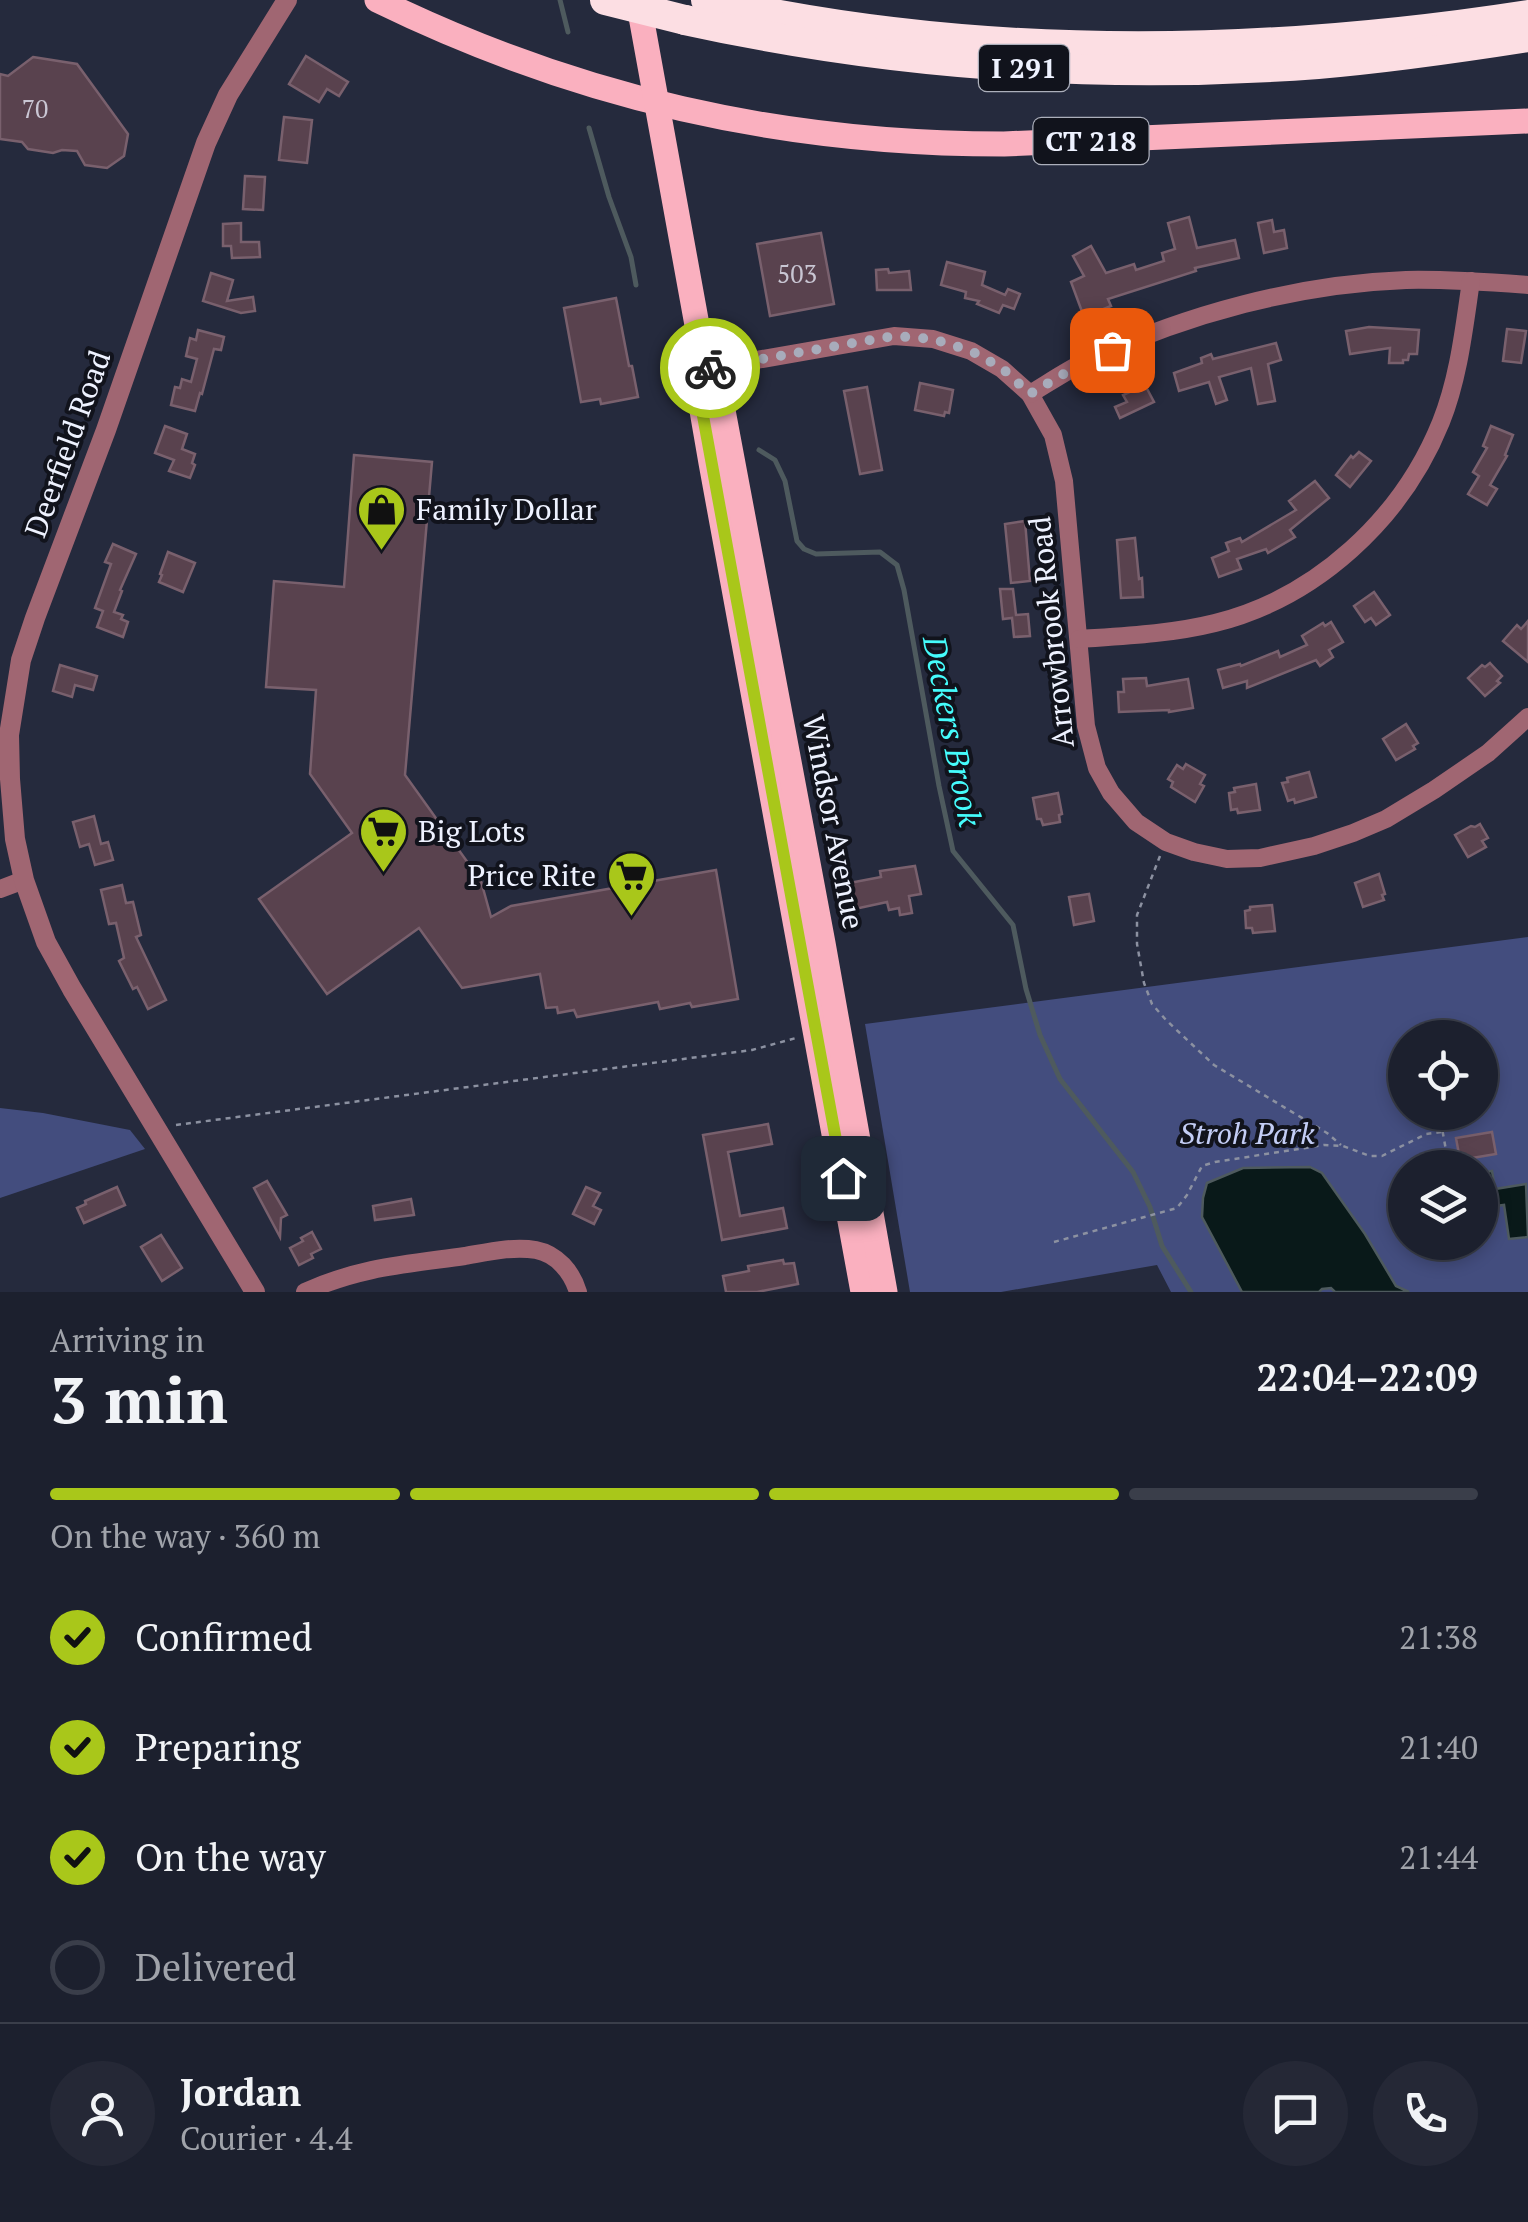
<!DOCTYPE html>
<meta charset="utf-8">
<style>
:root{--surface:#1c202e;--page:#252836;--text:#f1f3f6;--muted:#a0a3aa;--line:#3a3e4a;--accent:#a9c71a}
body{margin:0;font-family:"PT Serif",serif;background:var(--page);color:var(--text);height:100vh;display:flex;flex-direction:column;font-size:38px;white-space:nowrap}
*{box-sizing:border-box;margin:0}
p{font-size:32px;color:var(--muted)}
.icon{flex:none;width:55px;height:55px;fill:none;stroke:currentColor;stroke-width:2;stroke-linecap:round;stroke-linejoin:round}
.map{position:relative;height:1292px;overflow:hidden}
.panel{display:flex;flex-direction:column;background:var(--surface);flex:1}
.panel>*{flex:none}
.buttons{position:absolute;left:1388px;top:1020px;display:grid;gap:20px}
.buttons a{display:grid;place-items:center;width:110px;height:110px;border-radius:50%;background:var(--surface);box-shadow:0 5px 15px #0003,0 0 0 2px var(--line);font-size:50px}
.pin{position:absolute;display:grid;place-items:center;width:85px;height:85px;color:#fff;margin:-42px;border-radius:20px;box-shadow:0 5px 15px #0006}
.courier{position:absolute;display:grid;place-items:center;width:100px;height:100px;margin:-50px;border:8px solid #a9c71a;border-radius:50%;background:#fff;color:#222;box-shadow:0 2px 12px #0007}
.head em{font-style:normal;font-weight:700}
.head div{display:flex;flex-direction:column-reverse}
.head{display:flex;align-items:center;justify-content:space-between;height:170px;padding:0 50px}
h1{font-size:65px;font-weight:700;line-height:75px}
.bar{display:grid;grid-template-columns:repeat(4,1fr);gap:15px 10px;align-content:center;height:120px;padding:0 50px}
.bar i{height:12px;border-radius:8px;background:var(--line)}
.bar .on{background:var(--accent)}
.bar p{grid-column:span 4}
.line{display:flex;align-items:center;gap:25px;padding:0 50px;border-top:2px solid var(--line)}
.line div{flex:1}
.round{display:grid;place-items:center;flex:none;width:105px;height:105px;border-radius:52px;background:var(--page)}
ol{padding:0 50px;list-style:none}
li{display:flex;align-items:center;gap:30px;height:110px}
li p{margin-inline-start:auto}
li .icon{padding:10px;border-radius:50%;background:var(--accent);color:#111;stroke-width:4}
li:last-child{color:var(--muted)}
li i{width:55px;height:55px;border:5px solid var(--line);border-radius:50%}
.map>svg:first-child{display:block}
</style>
<div class="map">
<svg width="1528" height="1292" viewBox="0 0 1528 1292">
<rect width="100%" height="100%" fill="#252a3d"/>
<g fill="#434d7e" fill-rule="evenodd">
<path d="M 1528,937 L 1528,1292 L 1171,1292 L 1157,1265 L 1001,1292 L 910,1292 L 865,1024 ZM 1405,1038 L 1480,1038 L 1480,1112 L 1405,1112 ZM 1405,1168 L 1480,1168 L 1480,1242 L 1405,1242 Z"/>
<polygon points="0,1108 43,1113 130,1130 145,1149 0,1198"/>
</g>
<g fill="#091919" stroke="#4e5a5e" stroke-width="2.5">
<polygon points="1310,1167 1322,1173 1365,1234 1396,1286 1409,1292 1335,1292 1331,1288 1322,1289 1319,1292 1242,1292 1202,1217 1203,1198 1207,1183 1243,1168"/>
<polygon points="1492,1171 1495,1189 1526,1184 1528,1237 1509,1239 1504,1205 1480,1208 1480,1173"/>
</g>
<g fill="none" stroke-linecap="round" stroke-linejoin="round">
<g stroke="#4e5a5e" stroke-width="5">
<polyline points="560,0 568,32"/>
<polyline points="589,128 609,197 631,257 636,285"/>
<polyline points="759,450 775,460 785,481 797,541 804,549 816,554 880,552 897,565 904,590 939,786 953,851 1013,925 1026,989 1040,1035 1060,1079 1133,1172 1150,1207 1162,1246 1191,1292"/>
</g>
</g>
<g fill="#59424e" stroke="#79606d" stroke-width="2.5">
<polygon points="306,56 348,82 339,96 327,89 319,102 289,84"/>
<polygon points="33,57 77,64 128,134 124,156 107,168 85,165 77,151 62,150 53,153 28,149 22,142 0,139 0,74 8,76"/>
<polygon points="284,117 312,120 307,163 279,160"/>
<polygon points="245,176 265,177 263,210 243,209"/>
<polygon points="1189,217 1197,248 1235,240 1239,258 1195,268 1196,271 1108,299 1111,306 1084,317 1071,282 1084,276 1073,256 1091,246 1106,273 1134,264 1136,270 1164,261 1162,253 1175,249 1168,223"/>
<polygon points="1272,220 1274,232 1284,230 1287,248 1264,253 1258,223"/>
<polygon points="241,223 241,242 259,242 260,257 232,258 231,246 223,246 223,224"/>
<polygon points="821,233 834,304 770,316 757,244"/>
<polygon points="947,262 985,272 982,285 1005,295 1008,289 1020,294 1014,309 1003,305 999,313 977,304 979,301 965,298 966,292 941,285"/>
<polygon points="888,269 889,273 909,271 911,290 877,290 876,270"/>
<polygon points="211,273 233,280 227,301 253,297 255,311 241,313 203,301"/>
<polygon points="616,298 629,366 632,366 638,397 601,404 600,399 581,402 564,308"/>
<polygon points="1369,327 1419,330 1417,354 1409,354 1408,360 1403,360 1403,363 1389,363 1390,348 1350,354 1346,331"/>
<polygon points="1507,329 1526,331 1521,363 1503,361"/>
<polygon points="198,330 224,337 221,350 214,349 202,394 200,393 195,411 171,405 175,387 180,388 182,379 191,382 197,359 186,356 190,338 196,340"/>
<polygon points="1276,343 1281,360 1268,364 1275,401 1258,404 1251,368 1219,377 1227,400 1216,404 1209,382 1179,391 1174,373 1202,363 1201,358 1211,354 1213,359"/>
<polygon points="920,383 953,390 949,413 945,412 944,416 915,410"/>
<polygon points="1145,385 1154,402 1120,418 1115,407 1127,402 1123,395"/>
<polygon points="867,387 882,470 860,474 844,391"/>
<polygon points="165,426 187,434 182,449 195,454 192,463 195,465 190,478 169,471 174,460 155,453"/>
<polygon points="1491,426 1513,435 1505,455 1507,456 1490,485 1497,489 1487,505 1468,494 1479,476 1473,472 1487,448 1483,446"/>
<polygon points="1359,452 1371,461 1350,487 1336,475 1351,456 1353,458"/>
<polygon points="354,455 432,462 405,775 481,881 491,917 511,906 716,870 738,999 692,1007 690,1003 660,1009 658,1002 577,1017 574,1010 558,1013 557,1007 546,1008 540,974 462,988 419,928 327,994 259,899 352,833 310,774 316,690 266,687 274,581 344,587"/>
<polygon points="1315,481 1329,498 1290,530 1295,537 1268,553 1266,549 1237,559 1241,569 1219,577 1212,558 1229,551 1226,543 1240,538 1242,542 1296,510 1289,501"/>
<polygon points="1025,521 1030,581 1011,583 1005,524"/>
<polygon points="1135,538 1139,579 1142,578 1143,597 1121,598 1117,540"/>
<polygon points="113,544 136,554 120,590 122,591 114,612 123,615 121,619 128,622 123,637 97,627 103,611 95,608 111,564 105,562"/>
<polygon points="168,552 195,563 183,592 159,582 162,575 160,574"/>
<polygon points="1000,589 1013,589 1016,615 1028,614 1030,636 1014,637 1012,618 1003,619"/>
<polygon points="1374,592 1390,615 1376,625 1371,618 1365,622 1354,606"/>
<polygon points="1528,621 1528,662 1503,641 1517,625 1521,629"/>
<polygon points="1331,622 1343,642 1329,650 1333,657 1320,666 1316,660 1247,688 1247,681 1223,688 1218,670 1240,664 1241,666 1278,651 1280,657 1307,645 1302,636 1323,623 1325,626"/>
<polygon points="1490,663 1502,676 1497,681 1500,683 1485,696 1468,678 1482,665 1485,667"/>
<polygon points="60,665 97,676 93,690 75,685 72,697 53,691"/>
<polygon points="1146,678 1147,686 1188,679 1193,708 1169,712 1169,710 1119,712 1118,692 1124,692 1123,679"/>
<polygon points="1406,724 1418,743 1413,746 1415,749 1396,760 1383,739"/>
<polygon points="1186,764 1205,775 1200,784 1204,786 1195,802 1171,787 1173,782 1168,779 1177,765 1183,769"/>
<polygon points="1309,772 1316,797 1295,803 1294,799 1288,801 1282,783 1288,782 1287,778"/>
<polygon points="1256,784 1260,810 1238,813 1237,809 1231,810 1229,793 1235,792 1234,788"/>
<polygon points="1058,793 1062,814 1059,815 1060,822 1043,825 1041,819 1037,819 1033,798"/>
<polygon points="94,816 101,844 108,842 113,860 95,865 89,844 80,847 73,822"/>
<polygon points="1480,824 1488,838 1482,841 1486,847 1468,857 1455,835 1471,826 1475,827"/>
<polygon points="915,866 921,894 909,896 912,913 900,915 899,908 889,910 887,902 850,910 844,884 881,877 880,871"/>
<polygon points="1379,874 1385,894 1382,895 1384,900 1363,907 1355,883"/>
<polygon points="122,885 126,903 133,902 141,935 136,937 166,1000 148,1009 137,987 133,989 119,961 124,958 116,923 109,924 101,890"/>
<polygon points="1089,894 1094,921 1074,925 1069,897"/>
<polygon points="1272,905 1275,931 1253,933 1252,928 1246,928 1245,911 1250,910 1250,907"/>
<polygon points="768,1124 772,1144 728,1152 740,1216 783,1208 787,1228 722,1240 703,1135"/>
<polygon points="1492,1132 1496,1154 1460,1160 1456,1138"/>
<polygon points="267,1181 287,1215 281,1218 280,1237 254,1188"/>
<polygon points="117,1187 125,1205 84,1223 77,1208 86,1204 85,1201"/>
<polygon points="586,1187 600,1193 593,1206 601,1210 594,1224 573,1214"/>
<polygon points="411,1199 414,1215 375,1220 373,1206"/>
<polygon points="312,1232 321,1249 311,1254 313,1258 299,1265 290,1248 303,1241 301,1238"/>
<polygon points="161,1235 182,1268 162,1281 141,1247"/>
<polygon points="783,1260 784,1264 794,1263 798,1284 757,1292 726,1292 723,1276 749,1271 748,1266"/>
</g>
<g fill="none" stroke-linecap="round" stroke-linejoin="round">
<g stroke="#8c91a1" stroke-width="2.5" stroke-dasharray="5 5" stroke-linecap="butt">
<polyline points="1160,856 1137,915 1137,944 1144,983 1152,1004 1166,1020 1214,1065 1327,1133 1341,1145"/>
<polyline points="1439,1112 1448,1161"/>
<polyline points="176,1125 752,1050 796,1038"/>
<polyline points="1054,1242 1177,1208 1187,1195 1202,1166 1215,1162 1324,1145 1343,1146 1370,1156 1382,1156 1426,1134 1442,1132"/>
</g>
<g stroke="#a06672" stroke-width="18">
<polyline points="705,369 894,336 933,339 971,351 1002,369 1030,394 1053,435 1064,481 1086,726 1097,768 1111,793 1136,822 1166,842 1194,852 1227,859 1260,858 1314,846 1353,833 1386,819 1434,790 1488,753 1528,717"/>
<path d="M 1030,394 C 1050,382 1069,369 1090,359 C 1188,314 1297,284 1406,280 C 1447,279 1487,282 1528,285"/>
<path d="M 1079,639 C 1123,636 1171,634 1215,623 C 1316,598 1402,519 1441,422 C 1459,377 1464,328 1471,281"/>
<polyline points="0,889 24,880"/>
<path d="M 305,1292 C 359,1267 408,1264 465,1256 C 488,1252 513,1246 536,1250 C 557,1254 572,1272 578,1292"/>
</g>
<polyline stroke="#a06672" stroke-width="20" points="255,1292 72,989 46,942 24,880 15,839 10,779 9,735 21,660 35,618 106,430 206,143 228,95 287,0"/>
<g stroke="#fab0bf" stroke-width="25">
<path d="M 377,0 C 578,98 781,144 1004,144 L 1528,121"/>
<polyline points="638,0 705,369 701,405 711,463 863,1292"/>
<polyline points="706,371 722,405 823,943 885,1292"/>
</g>
<g stroke="#fcdee3" stroke-width="30">
<path d="M 706,0 C 976,61 1256,57 1528,15"/>
<path d="M 685,20 C 894,66 1105,80 1318,64 C 1388,58 1458,48 1528,37"/>
</g>
<polyline stroke="#fcdee3" stroke-width="30" points="605,0 685,20"/>
</g>
<g fill="none" stroke-linecap="round" stroke-linejoin="round">
<polyline stroke="#a8acbb" stroke-width="10" stroke-dasharray="0 18" points="710,368 894,336 933,339 971,351 1002,368 1030,394 1087,360 1112,350"/>
<polyline stroke="#a9c71a" stroke-width="12" points="710,368 705,369 701,405 843,1178"/>
</g>
<defs>
<symbol id="shop-pin" viewBox="-11 -11 22 30"><path d="M0 17L-7.5 6A9.5 9.5 0 1 1 7.5 6Z" fill="#a9c71a" stroke="#11131c"/><path d="M-5-2.5h2.3a2.7 3.5 0 0 1 5.4 0H5L5.5 6h-11ZM-1.5-2.5h3a1.5 2.3 0 0 0-3 0Z" fill="#111"/></symbol>
<symbol id="supermarket-pin" viewBox="-11 -11 22 30"><path d="M0 17L-7.5 6A9.5 9.5 0 1 1 7.5 6Z" fill="#a9c71a" stroke="#11131c"/><path d="M-6-5.5h2.5l.6 2H6L4.5 2H-2.5L-4.4-4H-6ZM-1.5 3.2a1.3 1.3 0 1 0 .1 0ZM3 3.2a1.3 1.3 0 1 0 .1 0Z" fill="#111"/></symbol>
</defs>
<g fill-rule="evenodd">
<use href="#shop-pin" x="354" y="482" width="55" height="75"/>
<use href="#supermarket-pin" x="356" y="804" width="55" height="75"/>
<use href="#supermarket-pin" x="604" y="848" width="55" height="75"/>
</g>
<g text-anchor="middle" stroke-width="8" stroke-linejoin="round" paint-order="stroke">
<g font-size="25" fill="#c9c6d3">
<text x="35" y="118">70</text>
<text x="797" y="283">503</text>
</g>
<g fill="#11131c" stroke="#acafbb" stroke-width="2.5">
<rect x="979" y="45" width="90" height="46" rx="8"/>
<rect x="1033.5" y="118" width="115" height="46" rx="8"/>
</g>
<g font-size="28" font-weight="bold" fill="#eef2ff">
<text x="1024" y="78">I 291</text>
<text x="1091" y="151">CT 218</text>
</g>
<g font-size="30" fill="#eef2ff" stroke="#11131c">
<text transform="translate(68 444) rotate(-70)" y="10">Deerfield Road</text>
<text transform="translate(1052 632) rotate(-96)" y="10">Arrowbrook Road</text>
<text transform="translate(833 822) rotate(79)" y="10">Windsor Avenue</text>
</g>
<g font-size="30" fill="#eef2ff" stroke="#11131c" text-anchor="start">
<text x="416" y="520">Family Dollar</text>
<text x="418" y="842">Big Lots</text>
<text x="596" y="886" text-anchor="end">Price Rite</text>
</g>
<g font-size="30" font-style="italic" fill="#c3cdf5" stroke="#11131c">
<text x="1247" y="1144">Stroh Park</text>
</g>
<g font-size="32" font-style="italic" fill="#45fcfc" stroke="#11131c">
<text transform="translate(952 731) rotate(79)" y="11">Deckers Brook</text>
</g>
</g>
</svg>
<div class="buttons">
<a><svg class="icon" aria-label="locate" viewBox="0 0 24 24"><circle cx="12" cy="12" r="6"/><path d="M12 2v4M12 18v4M2 12h4M18 12h4"/></svg></a>
<a><svg class="icon" aria-label="layers" viewBox="0 0 24 24"><path d="M12 4l9 5-9 5-9-5zM3 14l9 5 9-5"/></svg></a>
</div>
<div class="pin" style="left:1112px;top:350px;background:#ea580c"><svg class="icon" aria-label="bag" viewBox="0 0 24 24"><path d="M5 8h14l-1 12H6zM9 8a3 3 0 0 1 6 0"/></svg></div>
<div class="pin" style="left:843px;top:1178px;background:#1f2937"><svg class="icon" aria-label="home" viewBox="0 0 24 24"><path d="M3 11l9-7 9 7M6 9v11h12V9"/></svg></div>
<div class="courier" style="left:710px;top:368px"><svg class="icon" aria-label="bike" viewBox="0 0 24 24"><circle cx="6" cy="16" r="4"/><circle cx="18" cy="16" r="4"/><path d="M6 16l4-8h5l3 8M10 8l3 8H6M13 5h3"/></svg></div>
</div>
<section class="panel">
<div class="head"><div><h1>3 min</h1><p>Arriving in</p></div><em>22:04–22:09</em></div>
<div class="bar"><i class="on"></i><i class="on"></i><i class="on"></i><i></i><p>On the way · 360 m</p></div>
<ol>
<li><svg class="icon" aria-label="check" viewBox="0 0 24 24"><path d="M5 12l5 5 9-10"/></svg>Confirmed<p>21:38</p></li>
<li><svg class="icon" aria-label="check" viewBox="0 0 24 24"><path d="M5 12l5 5 9-10"/></svg>Preparing<p>21:40</p></li>
<li><svg class="icon" aria-label="check" viewBox="0 0 24 24"><path d="M5 12l5 5 9-10"/></svg>On the way<p>21:44</p></li>
<li><i></i>Delivered</li>
</ol>
<div class="line" style="height:180px"><a class="round"><svg class="icon" aria-label="person" viewBox="0 0 24 24"><circle cx="12" cy="8" r="4"/><path d="M4 21q1-7 8-7t8 7"/></svg></a><div><b>Jordan</b><p>Courier · 4.4</p></div><a class="round"><svg class="icon" aria-label="chat" viewBox="0 0 24 24"><path d="M4 5h16v11H9l-5 4z"/></svg></a><a class="round"><svg class="icon" aria-label="phone" viewBox="0 0 24 24"><path d="M5 4h4l2 5-3 2q2 4 5 5l2-3 5 2v4C11 20 4 13 5 4z"/></svg></a></div>
</section>
